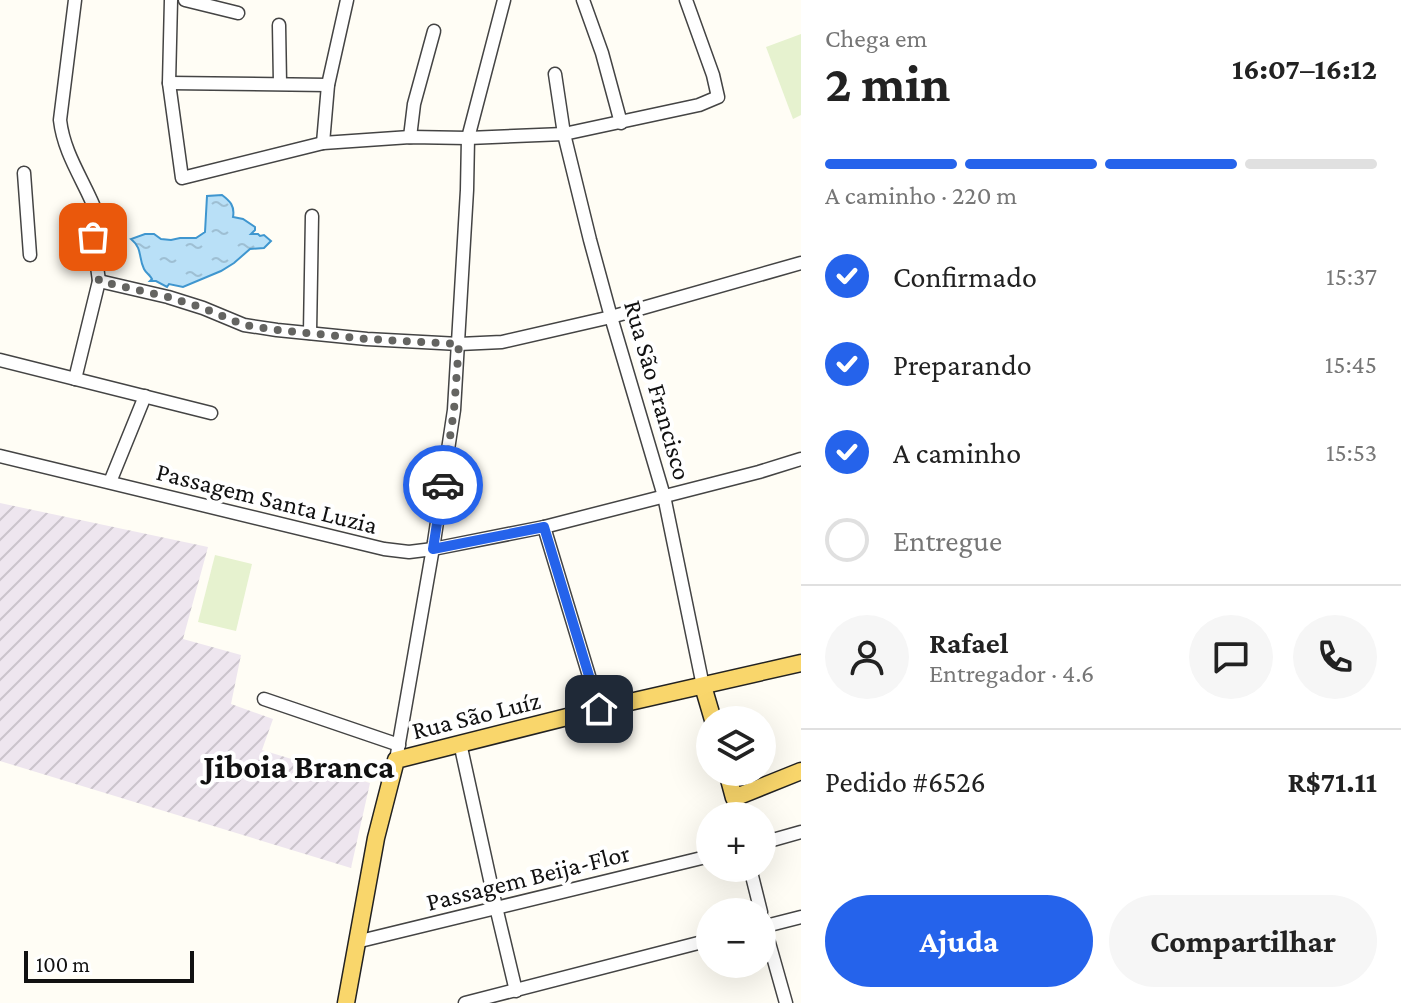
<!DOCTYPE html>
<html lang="pt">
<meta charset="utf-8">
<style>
:root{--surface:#fff;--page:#f6f6f6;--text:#222;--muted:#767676;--line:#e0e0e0;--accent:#2563eb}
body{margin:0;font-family:"Crimson Pro",serif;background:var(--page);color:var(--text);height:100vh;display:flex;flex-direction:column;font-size:30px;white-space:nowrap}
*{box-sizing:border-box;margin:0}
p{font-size:26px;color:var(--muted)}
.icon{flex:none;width:44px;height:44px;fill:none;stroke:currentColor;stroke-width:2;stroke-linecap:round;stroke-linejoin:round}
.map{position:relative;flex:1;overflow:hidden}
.details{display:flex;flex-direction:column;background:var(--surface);width:600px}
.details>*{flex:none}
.tools{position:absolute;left:696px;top:706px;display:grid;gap:16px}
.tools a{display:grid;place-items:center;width:80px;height:80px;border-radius:50%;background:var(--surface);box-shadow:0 8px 32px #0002;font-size:40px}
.scale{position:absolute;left:24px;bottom:20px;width:170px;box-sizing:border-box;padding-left:8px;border:4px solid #111;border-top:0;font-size:22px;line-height:28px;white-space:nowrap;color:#111;-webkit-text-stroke:6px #fff;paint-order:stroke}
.pin{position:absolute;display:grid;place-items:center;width:68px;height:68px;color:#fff;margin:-34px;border-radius:16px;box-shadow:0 4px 12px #0006}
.courier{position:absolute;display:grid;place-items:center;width:80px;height:80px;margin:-40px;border:6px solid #2563eb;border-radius:50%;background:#fff;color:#222;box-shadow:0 2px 10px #0007}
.overview em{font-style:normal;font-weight:700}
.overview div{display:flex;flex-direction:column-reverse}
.overview{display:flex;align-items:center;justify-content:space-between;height:136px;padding:0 24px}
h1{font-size:52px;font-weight:700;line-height:60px}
.bar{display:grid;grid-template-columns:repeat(4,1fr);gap:12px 8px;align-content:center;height:96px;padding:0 24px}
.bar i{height:10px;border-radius:6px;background:var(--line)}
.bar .active{background:var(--accent)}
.bar p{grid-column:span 4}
.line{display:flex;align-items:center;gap:20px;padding:0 24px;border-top:2px solid var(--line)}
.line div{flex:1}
.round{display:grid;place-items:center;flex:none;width:84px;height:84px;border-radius:42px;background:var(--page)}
ol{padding:0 24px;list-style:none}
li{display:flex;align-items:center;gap:24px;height:88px}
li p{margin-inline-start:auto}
li .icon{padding:8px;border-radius:50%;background:var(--accent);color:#fff;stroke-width:4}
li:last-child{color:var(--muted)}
li i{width:44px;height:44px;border:4px solid var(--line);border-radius:50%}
.action{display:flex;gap:16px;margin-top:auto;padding:16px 24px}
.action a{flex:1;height:92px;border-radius:48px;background:var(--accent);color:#fff;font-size:32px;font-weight:700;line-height:92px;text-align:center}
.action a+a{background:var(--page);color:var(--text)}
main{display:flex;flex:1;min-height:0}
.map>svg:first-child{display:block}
</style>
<main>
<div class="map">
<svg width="801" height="1003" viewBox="0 0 801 1003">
<defs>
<pattern id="industrial-furrows" width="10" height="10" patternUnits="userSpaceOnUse" patternTransform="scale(2)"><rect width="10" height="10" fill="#eee6ef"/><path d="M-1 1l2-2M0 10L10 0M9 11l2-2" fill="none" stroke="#cbc4cc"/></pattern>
<pattern id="water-ripples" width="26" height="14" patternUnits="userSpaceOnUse" patternTransform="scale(2)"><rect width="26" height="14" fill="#b9e0f7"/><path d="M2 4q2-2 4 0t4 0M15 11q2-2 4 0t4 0" fill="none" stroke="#9ebfd3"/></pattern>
</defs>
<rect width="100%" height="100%" fill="#fffdf5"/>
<polygon fill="url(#industrial-furrows)" points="0,503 208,547 183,639 241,655 231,704 273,719 262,750 370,783 351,868 0,761"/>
<g fill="#e6f2cf">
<polygon points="801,34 801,115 793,119 766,47"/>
<polygon points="215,555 252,564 236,631 198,622"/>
</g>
<path fill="url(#water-ripples)" stroke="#3f96cf" stroke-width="2" d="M 222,195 C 230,201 235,206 233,217 L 243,219 L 255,227 L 255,230 L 251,234 L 258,234 L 260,236 L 264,235 L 271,241 L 264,248 L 250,249 L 234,263 L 221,271 L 183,287 L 169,284 L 167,287 L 156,281 L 150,281 L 152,279 C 150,275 146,273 144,269 C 138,257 143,249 131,239 L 145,234 L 154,234 L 161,239 L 171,240 L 180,238 L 196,238 L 205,232 L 207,196 Z"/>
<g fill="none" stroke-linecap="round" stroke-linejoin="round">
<defs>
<g id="minor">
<path d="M 75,0 L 60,120 C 64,155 85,182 97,214 L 98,222 L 93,237 L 99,281 L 75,379"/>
<polyline points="171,0 169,83 182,178 323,143 410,137 468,138 564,134 699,105 718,97 713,75 686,0"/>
<polyline points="185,0 238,13"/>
<polyline points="583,0 602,53 621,123"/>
<polyline points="279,25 280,83"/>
<polyline points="555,74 564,134 590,240 611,317 664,496 703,686"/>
<polyline points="169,83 328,85"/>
<polyline points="410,137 414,104 434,31"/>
<polyline points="323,143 328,85 347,0"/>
<polyline points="24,173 30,255"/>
<polyline points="99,281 168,297 203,308 244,325 277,330 367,339 459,344 502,342 611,317 801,263"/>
<polyline points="310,333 312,216"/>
<polyline points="0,360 211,413"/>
<polyline points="0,456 384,549 409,552 433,549 544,527 759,472 801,459"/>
<polyline points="110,482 145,396"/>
<polyline points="544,527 599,709"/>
<polyline points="264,699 399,745"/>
<polyline points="460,743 496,907 516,991"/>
<polyline points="396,760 434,542 454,410 467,190 468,138 504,0"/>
<polyline points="734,798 738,816"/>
<polyline points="762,843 801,832"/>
<polyline points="750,868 761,912"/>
<polyline points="762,918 786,1003"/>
<polyline points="762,927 801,917"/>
<polyline points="356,942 710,856"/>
<polyline points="465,1003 710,940"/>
</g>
<g id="major">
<polyline points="703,686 713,720"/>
<polyline points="727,772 734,798 801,771"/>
<polyline points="346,1003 376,838 396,760 599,709 801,663"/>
</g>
</defs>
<use href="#minor" stroke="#444" stroke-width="15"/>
<use href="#major" stroke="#222" stroke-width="19"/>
<use href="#minor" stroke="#fff" stroke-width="12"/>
<use href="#major" stroke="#f9d66b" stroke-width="16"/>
</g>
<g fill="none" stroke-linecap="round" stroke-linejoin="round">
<polyline stroke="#646461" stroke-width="8" stroke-dasharray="0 14.4" points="93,237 99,281 168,297 203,308 244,325 277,330 367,339 459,344 454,410 443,485"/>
<polyline stroke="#2563eb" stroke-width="10" points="443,485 433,549 544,527 599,709"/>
</g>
<g text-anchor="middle" stroke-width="8" stroke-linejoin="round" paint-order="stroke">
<g font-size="26" fill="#111" stroke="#fff">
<text transform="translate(658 390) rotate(74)" y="9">Rua São Francisco</text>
<text transform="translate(267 498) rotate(14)" y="9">Passagem Santa Luzia</text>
<text transform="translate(476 715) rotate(-14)" y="9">Rua São Luíz</text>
<text transform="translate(528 877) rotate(-14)" y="9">Passagem Beija-Flor</text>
</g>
<g font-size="34" font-weight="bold" fill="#111" stroke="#fff">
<text x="299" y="778">Jiboia Branca</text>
</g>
</g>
</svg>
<div class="tools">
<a><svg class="icon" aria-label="layers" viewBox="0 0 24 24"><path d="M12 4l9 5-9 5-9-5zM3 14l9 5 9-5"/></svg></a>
<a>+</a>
<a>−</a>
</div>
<div class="scale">100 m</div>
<div class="pin" style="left:93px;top:237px;background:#ea580c"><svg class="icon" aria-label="bag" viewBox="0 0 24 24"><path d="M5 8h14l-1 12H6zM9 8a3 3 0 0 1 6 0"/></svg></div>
<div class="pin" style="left:599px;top:709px;background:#1f2937"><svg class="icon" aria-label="home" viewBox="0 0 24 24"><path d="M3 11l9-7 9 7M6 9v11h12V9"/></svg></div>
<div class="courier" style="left:443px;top:485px"><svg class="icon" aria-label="car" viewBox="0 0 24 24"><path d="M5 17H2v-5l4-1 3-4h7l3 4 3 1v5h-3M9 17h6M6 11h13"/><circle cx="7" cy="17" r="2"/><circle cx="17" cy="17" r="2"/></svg></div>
</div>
<section class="details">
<div class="overview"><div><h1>2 min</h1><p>Chega em</p></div><em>16:07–16:12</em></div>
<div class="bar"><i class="active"></i><i class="active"></i><i class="active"></i><i></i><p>A caminho · 220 m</p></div>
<ol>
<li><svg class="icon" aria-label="check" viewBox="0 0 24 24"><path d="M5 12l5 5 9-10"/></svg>Confirmado<p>15:37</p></li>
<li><svg class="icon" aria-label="check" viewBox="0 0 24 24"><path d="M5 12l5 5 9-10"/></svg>Preparando<p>15:45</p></li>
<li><svg class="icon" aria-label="check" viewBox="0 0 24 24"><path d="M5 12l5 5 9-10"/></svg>A caminho<p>15:53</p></li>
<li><i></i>Entregue</li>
</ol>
<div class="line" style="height:144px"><a class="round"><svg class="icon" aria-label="person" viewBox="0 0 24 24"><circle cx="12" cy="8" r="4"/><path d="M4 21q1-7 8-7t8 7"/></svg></a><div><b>Rafael</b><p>Entregador · 4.6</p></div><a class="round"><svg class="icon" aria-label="chat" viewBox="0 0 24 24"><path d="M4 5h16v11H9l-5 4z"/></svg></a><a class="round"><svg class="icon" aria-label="phone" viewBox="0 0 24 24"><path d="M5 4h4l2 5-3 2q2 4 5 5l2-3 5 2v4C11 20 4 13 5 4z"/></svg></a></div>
<div class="line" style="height:104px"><div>Pedido #6526</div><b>R$71.11</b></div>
<div class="action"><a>Ajuda</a><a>Compartilhar</a></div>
</section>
</main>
